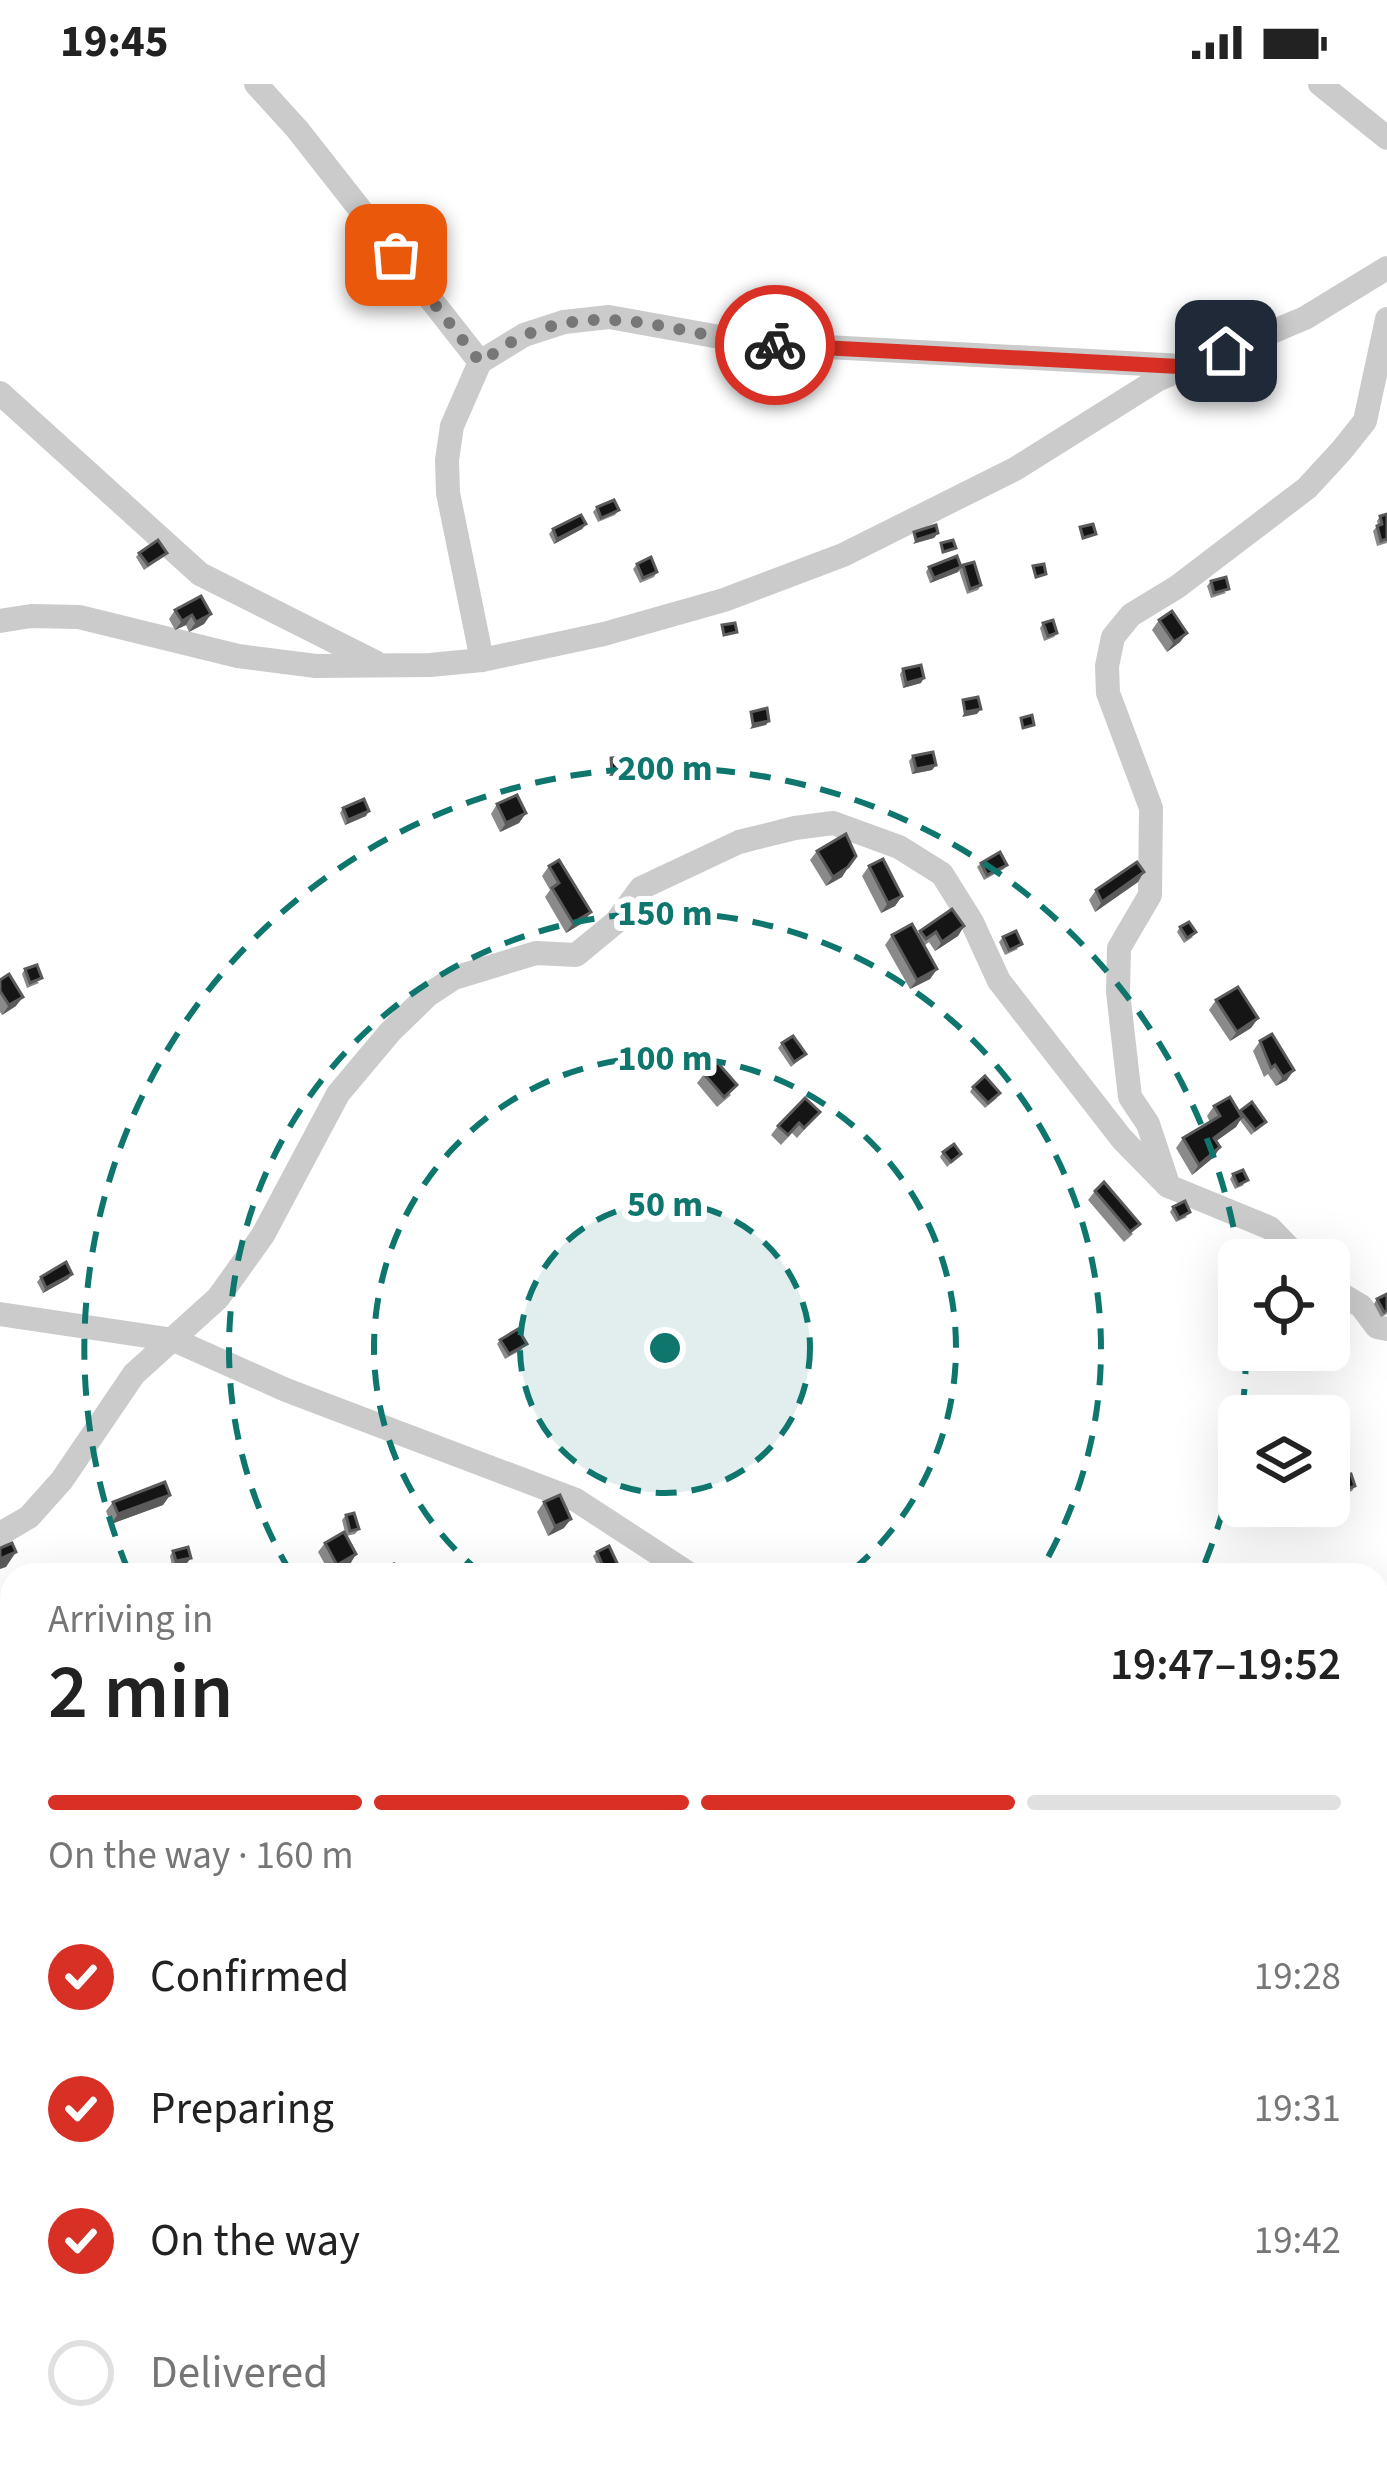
<!DOCTYPE html>
<meta charset="utf-8">
<style>
:root{--surface:#fff;--page:#f2f2f2;--text:#222;--muted:#767676;--line:#e0e0e0;--accent:#d93025}
body{margin:0;font-family:"Source Sans 3",sans-serif;background:var(--page);color:var(--text);height:100vh;display:flex;flex-direction:column;font-size:45px;white-space:nowrap}
*{box-sizing:border-box;margin:0}
p{font-size:39px;color:var(--muted)}
.icon{flex:none;width:66px;height:66px;fill:none;stroke:currentColor;stroke-width:2;stroke-linecap:round;stroke-linejoin:round}
.map{position:relative;flex:1;overflow:hidden}
.sheet{position:absolute;left:0px;top:1479px;width:1389px;height:903px;display:flex;flex-direction:column;background:var(--surface);border-radius:36px 36px 0 0;box-shadow:0 12px 48px #0002}
.sheet>*{flex:none}
.buttons{position:absolute;left:1218px;top:1155px;display:grid;gap:24px}
.buttons a{display:grid;place-items:center;width:132px;height:132px;border-radius:18px;background:var(--surface);box-shadow:0 12px 48px #0002;font-size:60px}
.pin{position:absolute;display:grid;place-items:center;width:102px;height:102px;color:#fff;margin:-51px;border-radius:24px;box-shadow:0 6px 18px #0006}
.courier{position:absolute;display:grid;place-items:center;width:120px;height:120px;margin:-60px;border:9px solid #d93025;border-radius:50%;background:#fff;color:#222;box-shadow:0 3px 15px #0007}
.summary em{font-style:normal;font-weight:600}
.summary div{display:flex;flex-direction:column-reverse}
.summary{display:flex;align-items:center;justify-content:space-between;height:204px;padding:0 48px}
h1{font-size:78px;font-weight:600;line-height:90px}
.bar{display:grid;grid-template-columns:repeat(4,1fr);gap:18px 12px;align-content:center;height:144px;padding:0 48px}
.bar i{height:15px;border-radius:9px;background:var(--line)}
.bar .on{background:var(--accent)}
.bar p{grid-column:span 4}
ol{padding:0 48px;list-style:none}
li{display:flex;align-items:center;gap:36px;height:132px}
li p{margin-inline-start:auto}
li .icon{padding:12px;border-radius:50%;background:var(--accent);color:#fff;stroke-width:4}
li:last-child{color:var(--muted)}
li i{width:66px;height:66px;border:6px solid var(--line);border-radius:50%}
.status{display:flex;justify-content:space-between;align-items:center;height:84px;padding:0 60px;background:var(--surface);direction:ltr}
.status svg{height:33px;fill:currentColor}
.map>svg:first-child{display:block}
</style>
<div class="status"><b>19:45</b><svg viewBox="0 0 49 12"><path d="M0 12V9h3v3zM5 12V6h3v6zM10 12V3h3v9zM15 12V0h3v12zM26 1h20v11H26zM47 4h2v5h-2z"/></svg></div>
<div class="map">
<svg width="1387" height="2381" viewBox="0 0 1387 2381">
<rect width="100%" height="100%" fill="#fff"/>
<g fill="none" stroke-linecap="round" stroke-linejoin="round">
<g stroke="#cbcbcb" stroke-width="24">
<polyline points="256,0 297,45 480,278"/>
<polyline points="1320,0 1387,54"/>
<polyline points="0,309 200,490 375,578"/>
<polyline points="0,537 31,532 79,533 238,572 316,582 430,581 482,576 604,550 724,516 843,471 1015,385 1157,296 1305,234 1387,184"/>
<polyline points="482,576 448,409 447,376 452,342 480,278 524,251 564,238 609,233 753,259 1183,282"/>
<polyline points="1166,1094 1148,1040 1130,1013 1118,908 1119,864 1150,811 1151,724 1108,609 1107,582 1113,553 1131,531 1177,503 1307,404 1342,366 1365,337 1387,235"/>
<polyline points="1329,1203 1361,1222 1377,1243 1387,1245"/>
<polyline points="0,1230 174,1256 286,1306 576,1416 691,1491"/>
<polyline points="0,1450 29,1433 62,1396 134,1290 218,1214 263,1151 338,1010 390,948 428,911 454,894 536,869 576,871 616,838 641,804 739,758 795,744 833,739 899,763 942,790 972,838 999,897 1122,1055 1168,1102 1270,1144 1301,1176"/>
<polyline points="0,1715 12,1716"/>
<polyline points="1377,1869 1387,1861"/>
<polyline points="0,1912 12,1876"/>
<polyline points="295,2381 303,2370"/>
<polyline points="574,2381 609,2370"/>
<polyline points="970,2381 970,2370"/>
</g>
</g>
<g fill="#8a8a8a">
<polygon points="597,423 619,426 615,431 598,438 593,428"/>
<polygon points="1387,430 1387,459 1377,462 1373,447 1378,441 1377,437 1380,432"/>
<polygon points="586,440 582,445 554,460 549,450 553,445"/>
<polygon points="139,469 163,473 144,486 136,473"/>
<polygon points="637,480 657,488 654,493 640,499 633,485"/>
<polygon points="963,481 981,501 978,506 967,510 959,486"/>
<polygon points="929,483 958,488 930,499 926,488"/>
<polygon points="1211,497 1226,509 1211,514 1207,502"/>
<polygon points="175,526 211,530 204,540 189,548 186,541 175,546 169,535"/>
<polygon points="1159,536 1187,549 1180,558 1167,568 1152,546"/>
<polygon points="1043,539 1057,549 1054,553 1044,557 1040,544"/>
<polygon points="903,585 921,599 903,604 900,590"/>
<polygon points="913,672 936,681 932,686 912,690 909,677"/>
<polygon points="497,720 526,729 519,739 500,748 491,730"/>
<polygon points="343,724 366,732 345,741 340,729"/>
<polygon points="817,767 856,772 842,793 826,802 810,776"/>
<polygon points="981,779 1007,781 1004,785 984,796 977,783"/>
<polygon points="549,782 584,838 566,849 545,813 550,806 542,792"/>
<polygon points="869,782 902,812 895,822 881,829 862,792"/>
<polygon points="1138,798 1095,828 1089,816 1096,806"/>
<polygon points="964,842 958,852 935,867 929,858 924,862 937,885 930,895 910,905 885,861 892,851 918,850 920,847"/>
<polygon points="1180,843 1193,853 1184,859 1177,848"/>
<polygon points="1003,853 1018,865 1005,871 999,858"/>
<polygon points="25,885 39,899 27,904 22,890"/>
<polygon points="0,896 16,922 2,931 0,928"/>
<polygon points="1216,916 1258,934 1251,944 1230,957 1209,926"/>
<polygon points="1260,957 1287,996 1276,1002 1268,990 1264,993 1253,967"/>
<polygon points="782,959 806,970 791,983 778,964"/>
<polygon points="704,990 731,1011 717,1023 697,999"/>
<polygon points="973,1003 997,1014 985,1024 970,1008"/>
<polygon points="1214,1022 1239,1028 1266,1038 1251,1051 1240,1036 1236,1043 1216,1057 1220,1063 1214,1073 1192,1091 1176,1064 1183,1054 1210,1038 1207,1032"/>
<polygon points="820,1028 797,1054 792,1049 781,1061 771,1051 778,1042"/>
<polygon points="943,1068 961,1070 947,1083 940,1073"/>
<polygon points="1233,1090 1244,1101 1235,1105 1230,1095"/>
<polygon points="1095,1107 1133,1150 1124,1158 1088,1116"/>
<polygon points="1173,1123 1187,1133 1176,1138 1170,1128"/>
<polygon points="1223,1174 1239,1195 1234,1199 1220,1179"/>
<polygon points="72,1190 68,1195 43,1209 37,1198 41,1193"/>
<polygon points="1377,1215 1387,1230 1381,1233 1374,1220"/>
<polygon points="500,1256 523,1265 505,1275 497,1260"/>
<polygon points="1329,1387 1345,1391 1355,1402 1352,1407 1335,1413 1329,1400"/>
<polygon points="170,1411 163,1421 111,1440 106,1427 113,1418"/>
<polygon points="544,1418 564,1444 548,1452 537,1428"/>
<polygon points="346,1431 359,1445 355,1450 346,1452 356,1470 350,1480 331,1491 318,1468 325,1459 346,1452 342,1436"/>
<polygon points="173,1467 187,1479 172,1482 174,1491 158,1491 161,1484 172,1482 170,1472"/>
<polygon points="597,1468 615,1486 602,1491 593,1472"/>
<polygon points="12,1932 12,1962 5,1966 0,1953 0,1942 4,1936"/>
<polygon points="12,2151 12,2191 8,2193 0,2179"/>
<polygon points="673,2370 703,2370 679,2381"/>
</g>
<g fill="#5b5b5b">
<polygon points="586,440 582,445 554,460 557,455"/>
<polygon points="938,449 934,454 913,460 916,456"/>
<polygon points="961,483 958,488 930,499 934,494"/>
<polygon points="211,530 204,540 189,548 196,538"/>
<polygon points="192,531 186,541 175,546 182,537"/>
<polygon points="1187,549 1180,558 1167,568 1174,558"/>
<polygon points="924,594 921,599 903,604 906,599"/>
<polygon points="981,625 977,630 962,633 965,628"/>
<polygon points="769,637 766,641 750,645 753,640"/>
<polygon points="936,681 932,686 912,690 916,685"/>
<polygon points="628,686 625,691 609,692 612,688"/>
<polygon points="369,727 366,732 345,741 348,736"/>
<polygon points="526,729 519,739 500,748 506,739"/>
<polygon points="848,783 842,793 826,802 833,793"/>
<polygon points="1144,788 1138,798 1095,828 1102,818"/>
<polygon points="902,812 895,822 881,829 888,819"/>
<polygon points="591,828 584,838 566,849 573,839"/>
<polygon points="964,842 958,852 935,867 942,858"/>
<polygon points="937,885 930,895 910,905 917,896"/>
<polygon points="23,913 16,922 2,931 9,921"/>
<polygon points="1258,934 1251,944 1230,957 1237,948"/>
<polygon points="1294,986 1287,996 1276,1002 1283,993"/>
<polygon points="1242,1033 1236,1043 1208,1063 1214,1054"/>
<polygon points="1220,1063 1214,1073 1192,1091 1199,1081"/>
<polygon points="72,1190 68,1195 43,1209 46,1204"/>
<polygon points="170,1411 163,1421 111,1440 118,1430"/>
<polygon points="571,1435 564,1444 548,1452 555,1442"/>
<polygon points="16,1468 6,1483 0,1485 2,1474"/>
<polygon points="356,1470 350,1480 331,1491 337,1481"/>
<polygon points="191,1474 187,1479 172,1482 176,1477"/>
</g>
<g fill="#151515" stroke="#5b5b5b" stroke-width="3">
<polygon points="614,416 619,426 601,434 597,423"/>
<polygon points="1387,430 1387,455 1381,457 1377,442 1382,440 1380,432"/>
<polygon points="581,431 586,440 557,455 553,445"/>
<polygon points="1093,440 1096,450 1083,454 1080,443"/>
<polygon points="936,441 938,449 916,456 914,448"/>
<polygon points="158,456 167,469 148,481 139,469"/>
<polygon points="953,456 956,464 943,468 941,459"/>
<polygon points="957,472 961,483 934,494 929,483"/>
<polygon points="651,473 657,488 643,494 637,480"/>
<polygon points="974,478 981,501 970,505 963,481"/>
<polygon points="1044,480 1046,490 1036,493 1033,482"/>
<polygon points="1226,493 1229,505 1214,509 1211,497"/>
<polygon points="201,512 211,530 196,538 192,531 182,537 175,526"/>
<polygon points="1172,527 1187,549 1174,558 1159,536"/>
<polygon points="1053,536 1057,549 1048,552 1043,539"/>
<polygon points="735,539 737,548 724,551 722,541"/>
<polygon points="921,581 924,594 906,599 903,585"/>
<polygon points="978,613 981,625 965,628 963,616"/>
<polygon points="767,624 769,637 753,640 751,628"/>
<polygon points="1032,631 1034,641 1023,644 1021,634"/>
<polygon points="933,668 936,681 916,685 913,672"/>
<polygon points="627,672 628,686 612,688 611,674"/>
<polygon points="517,711 526,729 506,739 497,720"/>
<polygon points="364,715 369,727 348,736 343,724"/>
<polygon points="846,750 856,772 848,783 833,793 817,767"/>
<polygon points="1000,768 1007,781 987,791 981,779"/>
<polygon points="883,775 902,812 888,819 869,782"/>
<polygon points="559,776 591,828 573,839 552,804 559,799 549,782"/>
<polygon points="1137,778 1144,788 1102,818 1096,806"/>
<polygon points="952,825 964,842 942,858 936,848 926,855 920,847"/>
<polygon points="1189,838 1196,848 1187,854 1180,843"/>
<polygon points="912,840 937,885 917,896 892,851"/>
<polygon points="1016,847 1022,860 1009,866 1003,853"/>
<polygon points="37,881 42,894 30,899 25,885"/>
<polygon points="9,890 23,913 9,921 0,907 0,896"/>
<polygon points="1238,903 1258,934 1237,948 1216,916"/>
<polygon points="1272,950 1294,986 1283,993 1275,981 1271,984 1260,957"/>
<polygon points="793,952 806,970 794,978 782,959"/>
<polygon points="717,978 737,1001 724,1013 704,990"/>
<polygon points="985,992 1000,1009 988,1019 973,1003"/>
<polygon points="1230,1013 1242,1033 1214,1054 1220,1063 1199,1081 1183,1054 1220,1032 1214,1022"/>
<polygon points="805,1014 820,1028 804,1044 799,1039 788,1051 778,1042"/>
<polygon points="1252,1018 1266,1038 1255,1046 1240,1027"/>
<polygon points="954,1060 961,1070 951,1078 943,1068"/>
<polygon points="1243,1086 1248,1096 1238,1101 1233,1090"/>
<polygon points="1104,1098 1140,1140 1130,1148 1095,1107"/>
<polygon points="1185,1117 1190,1128 1179,1134 1173,1123"/>
<polygon points="1235,1165 1243,1176 1239,1176 1239,1192 1237,1194 1223,1174"/>
<polygon points="1273,1167 1279,1176 1261,1176"/>
<polygon points="66,1178 72,1190 46,1204 41,1193"/>
<polygon points="1387,1210 1387,1227 1384,1228 1377,1215"/>
<polygon points="518,1245 527,1260 509,1270 500,1256"/>
<polygon points="1341,1382 1345,1391 1351,1390 1355,1402 1338,1409 1329,1387"/>
<polygon points="165,1398 170,1411 118,1430 113,1418"/>
<polygon points="560,1411 571,1435 555,1442 544,1418"/>
<polygon points="354,1429 359,1445 350,1447 346,1431"/>
<polygon points="344,1448 356,1470 337,1481 325,1459"/>
<polygon points="12,1459 16,1468 2,1474 2,1482 0,1483 0,1464"/>
<polygon points="609,1462 618,1481 605,1487 597,1468"/>
<polygon points="188,1463 191,1474 176,1477 173,1467"/>
<polygon points="394,1480 397,1488 384,1491 382,1484"/>
<polygon points="172,1482 174,1491 162,1491 161,1484"/>
<polygon points="12,1932 12,1956 4,1936"/>
<polygon points="0,2054 12,2073 12,2079 2,2086"/>
<polygon points="11,2150 12,2151 12,2178 7,2169 0,2173 0,2156"/>
<polygon points="685,2370 703,2370 709,2381 681,2381 689,2376"/>
</g>
<g fill="none" stroke-linecap="round" stroke-linejoin="round">
<path stroke="#777" stroke-width="12" stroke-dasharray="0 21.6" d="M 396,171 L 480,278 C 496,269 511,256 528,250 C 614,215 688,255 775,261"/>
<polyline stroke="#d93025" stroke-width="15" points="775,261 1188,283 1226,267"/>
</g>
<circle cx="665" cy="1264" r="145" fill="#0f766e" fill-opacity=".12"/>
<g fill="none" stroke="#0f766e" stroke-width="6" stroke-dasharray="21 15">
<circle cx="665" cy="1264" r="145"/>
<path d="M482 1490A291 291 0 1 1 848 1490"/>
<path d="M291 1489A436 436 0 1 1 1039 1489"/>
<path d="M1246 1269A581 581 0 0 1 1242 1330M1239 1355A581 581 0 0 1 1202 1486M128 1486A581 581 0 1 1 1239 1173"/>
</g>
<circle cx="665" cy="1264" r="18" fill="#0f766e" stroke="#fff" stroke-width="6"/>
<g font-size="36" text-anchor="middle" font-weight="bold" fill="#0f766e" stroke="#fff" stroke-width="12" stroke-linejoin="round" paint-order="stroke">
<text x="665" y="696">200 m</text>
<text x="665" y="841">150 m</text>
<text x="665" y="986">100 m</text>
<text x="665" y="1132">50 m</text>
</g>
</svg>
<div class="buttons">
<a><svg class="icon" aria-label="locate" viewBox="0 0 24 24"><circle cx="12" cy="12" r="6"/><path d="M12 2v4M12 18v4M2 12h4M18 12h4"/></svg></a>
<a><svg class="icon" aria-label="layers" viewBox="0 0 24 24"><path d="M12 4l9 5-9 5-9-5zM3 14l9 5 9-5"/></svg></a>
</div>
<div class="pin" style="left:396px;top:171px;background:#ea580c"><svg class="icon" aria-label="bag" viewBox="0 0 24 24"><path d="M5 8h14l-1 12H6zM9 8a3 3 0 0 1 6 0"/></svg></div>
<div class="pin" style="left:1226px;top:267px;background:#1f2937"><svg class="icon" aria-label="home" viewBox="0 0 24 24"><path d="M3 11l9-7 9 7M6 9v11h12V9"/></svg></div>
<div class="courier" style="left:775px;top:261px"><svg class="icon" aria-label="bike" viewBox="0 0 24 24"><circle cx="6" cy="16" r="4"/><circle cx="18" cy="16" r="4"/><path d="M6 16l4-8h5l3 8M10 8l3 8H6M13 5h3"/></svg></div>
<section class="sheet">
<div class="summary"><div><h1>2 min</h1><p>Arriving in</p></div><em>19:47–19:52</em></div>
<div class="bar"><i class="on"></i><i class="on"></i><i class="on"></i><i></i><p>On the way · 160 m</p></div>
<ol>
<li><svg class="icon" aria-label="check" viewBox="0 0 24 24"><path d="M5 12l5 5 9-10"/></svg>Confirmed<p>19:28</p></li>
<li><svg class="icon" aria-label="check" viewBox="0 0 24 24"><path d="M5 12l5 5 9-10"/></svg>Preparing<p>19:31</p></li>
<li><svg class="icon" aria-label="check" viewBox="0 0 24 24"><path d="M5 12l5 5 9-10"/></svg>On the way<p>19:42</p></li>
<li><i></i>Delivered</li>
</ol>
</section>
</div>
